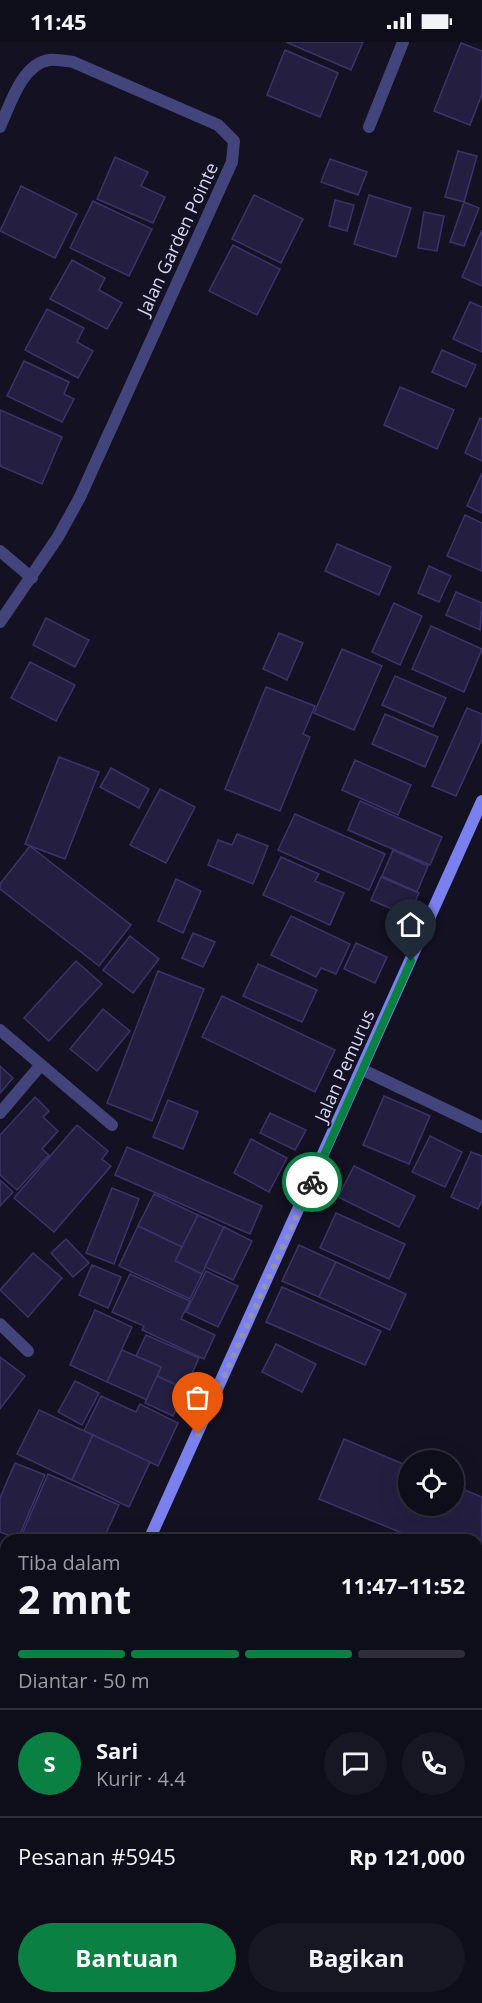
<!DOCTYPE html>
<html lang="id">
<meta charset="utf-8">
<style>
:root{--surface:#0e0d1a;--page:#171623;--text:#f1f3f6;--muted:#9b9ca2;--line:#2e2d39;--accent:#0b8043}
body{margin:0;font-family:"Open Sans",sans-serif;background:var(--page);color:var(--text);height:100vh;display:flex;flex-direction:column;font-size:22px;white-space:nowrap}
*{box-sizing:border-box;margin:0}
p{font-size:20px;color:var(--muted)}
.icon{flex:none;width:33px;height:33px;fill:none;stroke:currentColor;stroke-width:2;stroke-linecap:round;stroke-linejoin:round}
.map{position:relative;flex:1;overflow:hidden}
.sheet{position:absolute;left:0px;top:1492px;width:483px;height:470px;display:flex;flex-direction:column;background:var(--surface);border-radius:18px 18px 0 0;box-shadow:0 6px 24px #0002,0 0 0 2px var(--line)}
.sheet>*{flex:none}
.buttons{position:absolute;left:398px;top:1408px;display:grid;gap:12px}
.buttons a{display:grid;place-items:center;width:66px;height:66px;border-radius:50%;background:var(--surface);box-shadow:0 6px 24px #0002,0 0 0 2px var(--line);font-size:30px}
.pin{position:absolute;display:grid;place-items:center;width:51px;height:51px;color:#fff;margin:-62px -26px;border-radius:50% 50% 50% 0;rotate:-45deg;box-shadow:0 0 6px #0007}
.pin .icon{rotate:45deg}
.courier{position:absolute;display:grid;place-items:center;width:60px;height:60px;margin:-30px;border:4px solid #0b8043;border-radius:50%;background:#fff;color:#222;box-shadow:0 2px 8px #0007}
.overview em{font-style:normal;font-weight:700}
.overview div{display:flex;flex-direction:column-reverse}
.overview{display:flex;align-items:center;justify-content:space-between;height:102px;padding:0 18px}
h1{font-size:39px;font-weight:700;line-height:45px}
.bar{display:grid;grid-template-columns:repeat(4,1fr);gap:9px 6px;align-content:center;height:72px;padding:0 18px}
.bar i{height:8px;border-radius:4px;background:var(--line)}
.bar .current{background:var(--accent)}
.bar p{grid-column:span 4}
.line{display:flex;align-items:center;gap:15px;padding:0 18px;border-top:2px solid var(--line)}
.line div{flex:1}
.round{display:grid;place-items:center;flex:none;width:63px;height:63px;border-radius:32px;background:var(--page)}
.button{display:flex;gap:12px;margin-top:auto;padding:12px 18px}
.button a{flex:1;height:69px;border-radius:36px;background:var(--accent);color:#fff;font-size:24px;font-weight:700;line-height:69px;text-align:center}
.button a+a{background:var(--page);color:var(--text)}
.status{display:flex;justify-content:space-between;align-items:center;height:42px;padding:0 30px;background:var(--surface);direction:ltr}
.status svg{height:16px;fill:currentColor}
.map>svg:first-child{display:block}
</style>
<div class="status"><b>11:45</b><svg viewBox="0 0 49 12"><path d="M0 12V9h3v3zM5 12V6h3v6zM10 12V3h3v9zM15 12V0h3v12zM26 1h20v11H26zM47 4h2v5h-2z"/></svg></div>
<div class="map">
<svg width="482" height="1961" viewBox="0 0 482 1961">
<rect width="100%" height="100%" fill="#131122"/>
<g fill="#241f41" stroke="#3b346a" stroke-width="1.5">
<polygon points="286,0 363,0 351,28"/>
<polygon points="461,1 482,9 482,52 470,83 434,69"/>
<polygon points="285,8 338,31 320,75 267,53"/>
<polygon points="458,109 477,114 464,160 445,155"/>
<polygon points="115,115 148,130 141,144 165,155 153,181 97,157"/>
<polygon points="330,117 367,130 358,153 321,140"/>
<polygon points="21,144 77,172 55,216 0,189"/>
<polygon points="254,153 303,177 281,221 232,197"/>
<polygon points="369,153 411,166 396,215 354,202"/>
<polygon points="335,158 354,163 347,189 329,184"/>
<polygon points="93,159 152,187 129,234 70,206"/>
<polygon points="464,160 479,166 464,204 450,200"/>
<polygon points="424,170 444,174 437,209 418,206"/>
<polygon points="482,188 482,244 462,235"/>
<polygon points="233,203 280,227 257,273 209,249"/>
<polygon points="72,218 105,236 99,248 122,261 107,287 50,257"/>
<polygon points="470,260 482,265 482,310 453,297"/>
<polygon points="47,267 84,286 77,300 93,309 78,336 25,308"/>
<polygon points="442,308 476,323 466,345 432,330"/>
<polygon points="24,319 69,340 64,352 74,357 62,380 7,354"/>
<polygon points="400,345 454,368 437,407 384,383"/>
<polygon points="0,368 62,395 42,442 0,424"/>
<polygon points="480,376 482,377 482,419 465,411"/>
<polygon points="482,431 482,471 467,464"/>
<polygon points="465,473 482,481 482,529 447,514"/>
<polygon points="337,502 391,525 379,553 325,529"/>
<polygon points="429,524 451,534 439,560 418,551"/>
<polygon points="456,550 482,561 480,588 446,573"/>
<polygon points="394,561 422,574 400,623 372,610"/>
<polygon points="46,576 89,598 75,625 33,603"/>
<polygon points="431,584 482,607 464,650 412,627"/>
<polygon points="279,591 303,601 287,638 263,627"/>
<polygon points="342,607 382,624 354,688 314,671"/>
<polygon points="30,620 75,643 56,679 11,656"/>
<polygon points="395,634 446,656 433,685 382,663"/>
<polygon points="266,645 315,664 303,692 310,695 280,769 225,747"/>
<polygon points="467,666 482,672 482,697 456,754 432,744"/>
<polygon points="385,672 438,695 425,725 372,702"/>
<polygon points="59,715 99,730 65,817 25,802"/>
<polygon points="355,718 411,743 398,773 342,748"/>
<polygon points="111,726 149,747 139,766 100,745"/>
<polygon points="160,747 195,765 166,821 130,803"/>
<polygon points="360,759 442,795 430,823 348,788"/>
<polygon points="295,772 385,812 369,848 278,808"/>
<polygon points="237,792 268,804 253,842 208,823 218,798 232,803"/>
<polygon points="30,804 131,883 99,924 0,847 0,842"/>
<polygon points="393,808 428,824 417,850 382,834"/>
<polygon points="281,815 319,832 315,839 344,851 330,883 263,853"/>
<polygon points="381,835 419,851 408,874 371,858"/>
<polygon points="176,837 201,849 183,891 158,879"/>
<polygon points="291,874 350,902 336,932 321,926 316,935 271,913"/>
<polygon points="193,891 215,900 203,925 182,916"/>
<polygon points="130,894 159,917 133,951 103,928"/>
<polygon points="356,901 387,915 375,941 344,927"/>
<polygon points="76,919 102,942 49,999 24,976"/>
<polygon points="258,922 317,948 302,980 243,954"/>
<polygon points="158,929 204,947 152,1079 107,1061"/>
<polygon points="222,954 335,1008 315,1050 202,995"/>
<polygon points="103,967 130,989 97,1029 70,1007"/>
<polygon points="0,1024 13,1036 0,1051"/>
<polygon points="384,1054 430,1074 409,1122 363,1103"/>
<polygon points="35,1055 49,1069 43,1075 58,1089 42,1107 49,1113 17,1148 0,1133 0,1093"/>
<polygon points="168,1058 198,1070 183,1107 153,1095"/>
<polygon points="270,1071 306,1088 295,1108 260,1091"/>
<polygon points="77,1083 108,1109 102,1117 111,1124 54,1190 14,1156"/>
<polygon points="430,1094 462,1110 445,1145 412,1130"/>
<polygon points="251,1097 287,1116 269,1150 234,1131"/>
<polygon points="127,1105 262,1164 250,1192 115,1133"/>
<polygon points="471,1110 482,1114 482,1158 478,1167 451,1155"/>
<polygon points="354,1124 415,1154 399,1185 338,1155"/>
<polygon points="0,1138 13,1150 0,1164"/>
<polygon points="112,1146 139,1157 114,1222 86,1211"/>
<polygon points="154,1152 198,1173 182,1205 138,1184"/>
<polygon points="336,1171 405,1202 389,1237 320,1206"/>
<polygon points="198,1173 224,1185 202,1232 175,1219"/>
<polygon points="138,1184 182,1205 175,1219 202,1232 190,1257 119,1224"/>
<polygon points="224,1185 252,1199 233,1238 205,1225"/>
<polygon points="66,1197 89,1221 73,1235 51,1211"/>
<polygon points="299,1203 336,1220 319,1255 282,1239"/>
<polygon points="33,1211 62,1236 28,1275 0,1248"/>
<polygon points="336,1220 406,1252 390,1288 319,1255"/>
<polygon points="92,1223 121,1235 108,1266 79,1253"/>
<polygon points="206,1229 238,1244 218,1285 186,1270"/>
<polygon points="130,1232 190,1259 181,1277 215,1293 204,1317 142,1288 144,1284 112,1270"/>
<polygon points="282,1245 381,1289 365,1323 266,1280"/>
<polygon points="95,1268 132,1285 107,1340 70,1323"/>
<polygon points="146,1293 199,1316 185,1347 157,1334 161,1325 136,1314"/>
<polygon points="276,1302 316,1322 302,1350 262,1330"/>
<polygon points="122,1308 161,1325 147,1358 107,1340"/>
<polygon points="0,1315 25,1334 0,1367"/>
<polygon points="157,1334 185,1347 173,1374 145,1361"/>
<polygon points="75,1339 99,1351 82,1383 58,1370"/>
<polygon points="101,1354 136,1370 140,1362 178,1381 158,1424 84,1389"/>
<polygon points="39,1368 93,1393 72,1438 17,1412"/>
<polygon points="93,1393 150,1420 129,1465 72,1438"/>
<polygon points="344,1397 408,1424 408,1464 453,1464 453,1443 482,1455 482,1554 477,1552 477,1498 399,1498 402,1491 319,1457"/>
<polygon points="15,1421 45,1433 18,1497 0,1490 0,1456"/>
<polygon points="48,1432 119,1463 103,1498 20,1497"/>
<polygon points="477,1853 482,1855 482,1961 452,1961 453,1956 477,1956"/>
<polygon points="0,1889 6,1891 6,1919 0,1916"/>
<polygon points="72,1956 104,1956 102,1961 84,1961"/>
</g>
<g fill="none" stroke-linecap="round" stroke-linejoin="round">
<polyline stroke="#42447b" stroke-width="12" points="277,1961 277,1956"/>
<g stroke="#42447b" stroke-width="12">
<path d="M 0,85 C 10,63 22,22 49,18 C 56,17 66,19 73,20 L 218,83 L 234,99 L 232,120 L 80,455 L 58,495 L 0,580"/>
<polyline points="369,85 403,0"/>
<polyline points="0,509 32,536"/>
<polyline points="0,988 112,1083"/>
<polyline points="363,1028 482,1085"/>
<polyline points="0,1071 40,1024"/>
<polyline points="0,1282 28,1309"/>
<polyline points="0,1564 6,1570"/>
</g>
<g stroke="#7a80ee" stroke-width="12">
<polyline points="149,1498 482,759"/>
<polyline points="0,1819 6,1806"/>
</g>
</g>
<g fill="none" stroke-linecap="round" stroke-linejoin="round">
<polyline stroke="#9492ae" stroke-width="6" stroke-dasharray="0 10.8" points="198,1392 312,1140"/>
<polyline stroke="#0b8043" stroke-width="8" points="312,1140 411,919"/>
</g>
<g text-anchor="middle" stroke-width="4.5" stroke-linejoin="round" paint-order="stroke">
<g font-size="18" fill="#d9d7fa" stroke="#131122">
<text transform="translate(178 197) rotate(-65)" y="6">Jalan Garden Pointe</text>
<text transform="translate(345 1024) rotate(-66)" y="6">Jalan Pemurus</text>
</g>
</g>
</svg>
<div class="buttons">
<a><svg class="icon" aria-label="locate" viewBox="0 0 24 24"><circle cx="12" cy="12" r="6"/><path d="M12 2v4M12 18v4M2 12h4M18 12h4"/></svg></a>
</div>
<div class="pin" style="left:198px;top:1392px;background:#ea580c"><svg class="icon" aria-label="bag" viewBox="0 0 24 24"><path d="M5 8h14l-1 12H6zM9 8a3 3 0 0 1 6 0"/></svg></div>
<div class="pin" style="left:411px;top:919px;background:#1f2937"><svg class="icon" aria-label="home" viewBox="0 0 24 24"><path d="M3 11l9-7 9 7M6 9v11h12V9"/></svg></div>
<div class="courier" style="left:312px;top:1140px"><svg class="icon" aria-label="bike" viewBox="0 0 24 24"><circle cx="6" cy="16" r="4"/><circle cx="18" cy="16" r="4"/><path d="M6 16l4-8h5l3 8M10 8l3 8H6M13 5h3"/></svg></div>
<section class="sheet">
<div class="overview"><div><h1>2 mnt</h1><p>Tiba dalam</p></div><em>11:47–11:52</em></div>
<div class="bar"><i class="current"></i><i class="current"></i><i class="current"></i><i></i><p>Diantar · 50 m</p></div>
<div class="line" style="height:108px"><b class="round" style="background:var(--accent);color:#fff">S</b><div><b>Sari</b><p>Kurir · 4.4</p></div><a class="round"><svg class="icon" aria-label="chat" viewBox="0 0 24 24"><path d="M4 5h16v11H9l-5 4z"/></svg></a><a class="round"><svg class="icon" aria-label="phone" viewBox="0 0 24 24"><path d="M5 4h4l2 5-3 2q2 4 5 5l2-3 5 2v4C11 20 4 13 5 4z"/></svg></a></div>
<div class="line" style="height:78px"><div>Pesanan #5945</div><b>Rp 121,000</b></div>
<div class="button"><a>Bantuan</a><a>Bagikan</a></div>
</section>
</div>
